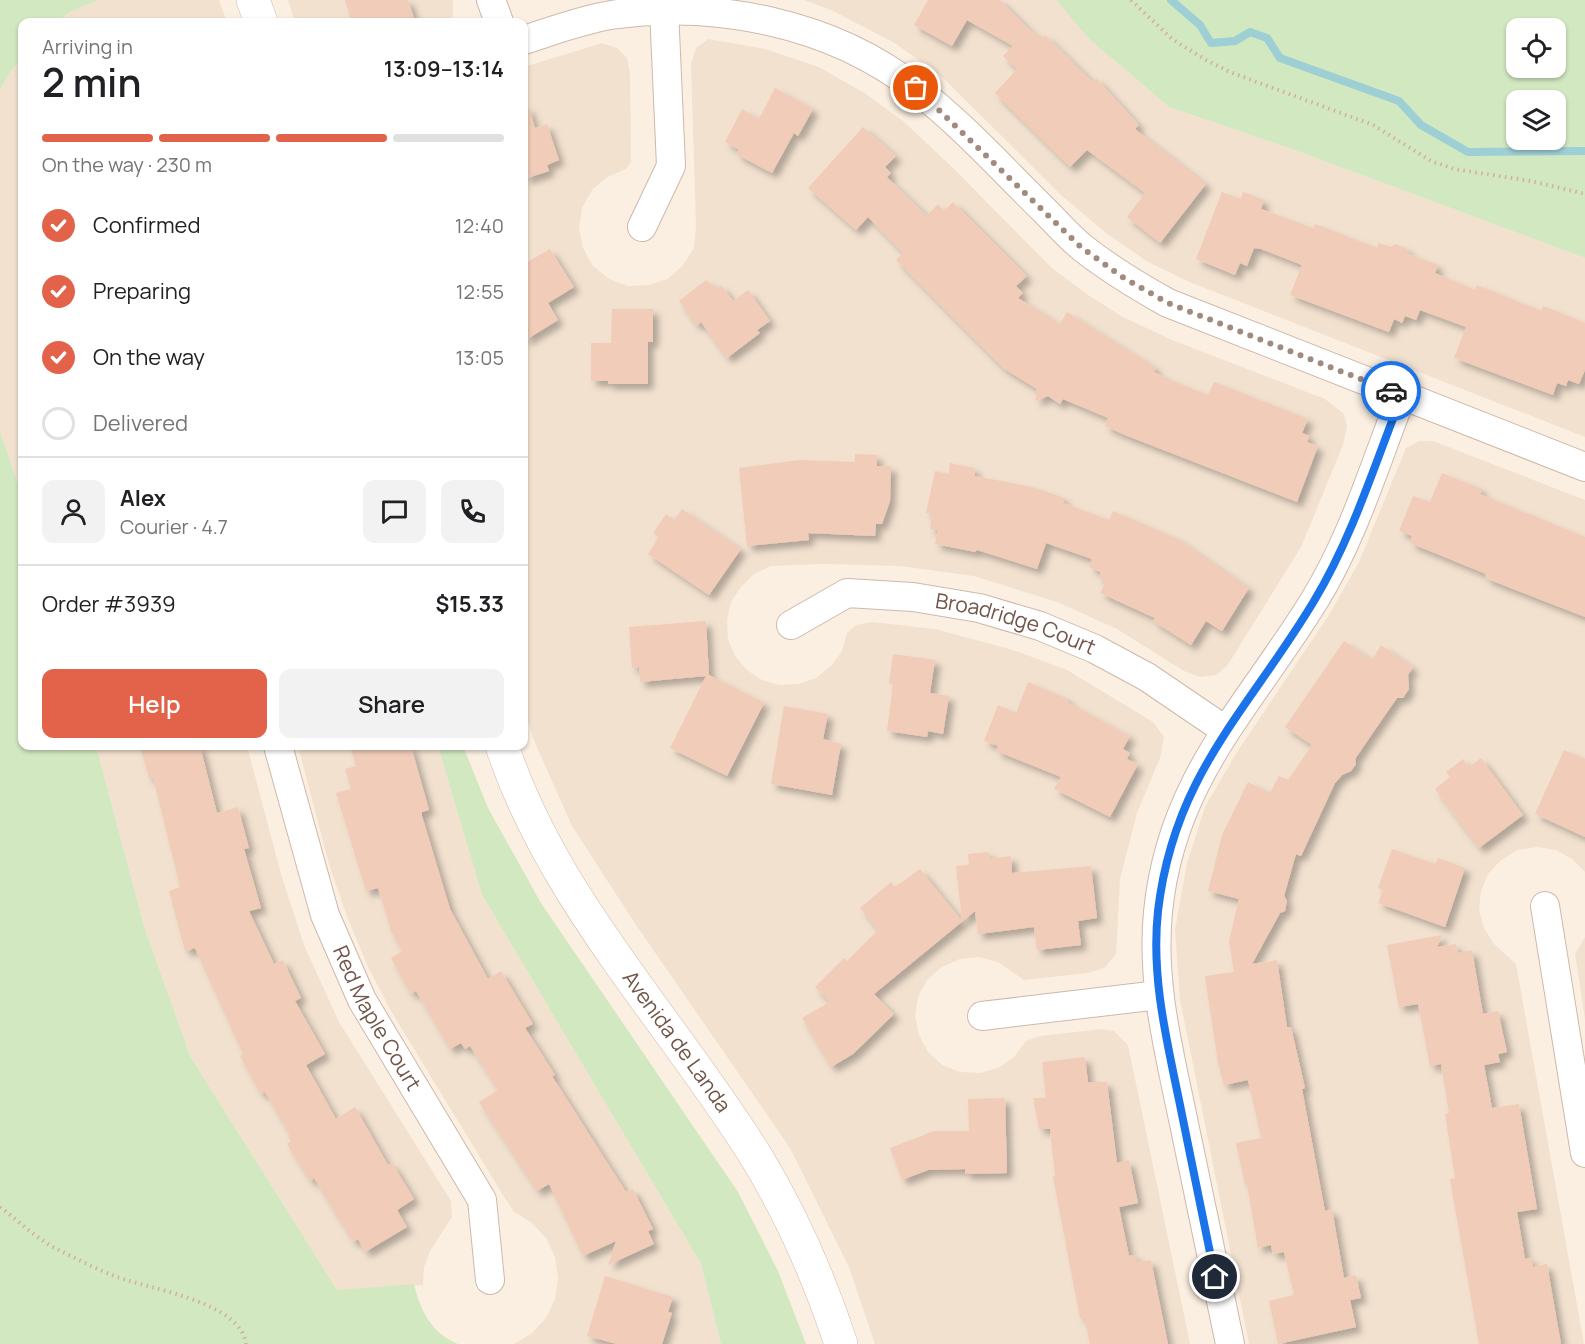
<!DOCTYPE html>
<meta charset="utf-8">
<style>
:root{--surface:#fff;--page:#f2f2f2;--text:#202124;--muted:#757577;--line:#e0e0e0;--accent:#e26349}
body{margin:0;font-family:Manrope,sans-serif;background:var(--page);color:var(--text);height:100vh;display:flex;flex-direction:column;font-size:22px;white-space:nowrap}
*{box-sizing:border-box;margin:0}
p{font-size:20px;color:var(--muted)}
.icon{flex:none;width:33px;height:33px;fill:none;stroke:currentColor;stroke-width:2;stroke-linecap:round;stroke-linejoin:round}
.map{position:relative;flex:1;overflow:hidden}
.drawer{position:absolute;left:18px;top:18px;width:510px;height:732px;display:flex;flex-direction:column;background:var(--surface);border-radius:12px;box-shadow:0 2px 4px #0004}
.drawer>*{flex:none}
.buttons{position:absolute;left:1506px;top:18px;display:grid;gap:12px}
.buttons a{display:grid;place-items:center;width:60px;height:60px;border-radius:12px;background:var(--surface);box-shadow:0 2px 4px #0004;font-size:30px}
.pin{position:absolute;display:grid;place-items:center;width:51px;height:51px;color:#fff;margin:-26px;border:3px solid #fff;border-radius:50%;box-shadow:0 2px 6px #0007}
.courier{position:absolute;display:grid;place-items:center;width:60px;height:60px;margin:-30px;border:4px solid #1a73e8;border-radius:50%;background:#fff;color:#222;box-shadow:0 2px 8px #0007}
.summary em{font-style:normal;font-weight:600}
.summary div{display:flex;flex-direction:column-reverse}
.summary{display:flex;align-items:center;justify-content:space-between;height:102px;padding:0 24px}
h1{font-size:39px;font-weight:600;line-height:45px}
.bar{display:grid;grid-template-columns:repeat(4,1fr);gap:9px 6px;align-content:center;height:72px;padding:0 24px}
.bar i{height:8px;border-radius:4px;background:var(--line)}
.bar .on{background:var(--accent)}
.bar p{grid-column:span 4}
.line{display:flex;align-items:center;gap:15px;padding:0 24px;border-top:2px solid var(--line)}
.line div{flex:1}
.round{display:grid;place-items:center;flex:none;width:63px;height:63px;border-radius:12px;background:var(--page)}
ol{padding:0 24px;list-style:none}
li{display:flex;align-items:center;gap:18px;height:66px}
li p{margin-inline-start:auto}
li .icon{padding:6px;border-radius:50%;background:var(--accent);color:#fff;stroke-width:4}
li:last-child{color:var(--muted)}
li i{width:33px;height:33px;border:3px solid var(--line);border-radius:50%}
.button{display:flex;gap:12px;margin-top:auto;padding:12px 24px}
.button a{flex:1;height:69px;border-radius:12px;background:var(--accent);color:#fff;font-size:24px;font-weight:600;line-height:69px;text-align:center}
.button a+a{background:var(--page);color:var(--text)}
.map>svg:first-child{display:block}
</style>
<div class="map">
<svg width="1585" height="1344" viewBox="0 0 1585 1344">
<defs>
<filter id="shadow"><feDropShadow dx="5.5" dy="5.5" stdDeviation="3" flood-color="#0004"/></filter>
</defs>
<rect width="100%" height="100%" fill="#fbefe1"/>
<g fill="#f2e1cf">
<polygon points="99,0 219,0 227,22 59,22 68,13"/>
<polygon points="288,0 453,0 453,15 450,22 295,22"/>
<polygon points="804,0 1056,0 1089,39 1169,107 1292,149 1585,258 1585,437 1192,283 1148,262 1106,233 1061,195 940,75 893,42 831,10"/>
<polygon points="708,39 765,49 819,67 866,94 903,121 953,168 1052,268 1088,295 1123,317 1172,340 1325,399 1344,414 1347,426 1343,445 1301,547 1227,666 1216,675 1200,677 1184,671 1117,629 1057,602 974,576 900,566 824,564 771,566 754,574 741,587 731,602 727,620 728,639 735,656 747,670 762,680 780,685 799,684 816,678 831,666 842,651 847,633 856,625 872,622 935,629 1013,650 1067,670 1153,722 1164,737 1160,758 1137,813 1120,879 1116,954 1104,968 1088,973 1024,980 998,962 979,957 960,959 942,967 927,980 918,997 915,1016 919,1035 928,1052 942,1065 960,1072 980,1073 998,1068 1014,1057 1026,1041 1040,1036 1101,1029 1114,1031 1128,1045 1190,1344 875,1344 849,1267 790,1148 634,922 572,826 535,743 524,709 524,67 602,43 617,48 627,58 630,73 631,162 626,169 607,177 592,190 582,208 579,228 583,248 593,266 609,279 628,286 648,285 668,279 683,265 694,248 696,226 691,64 696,48"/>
<polygon points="22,60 22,496 0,431 0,90 11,71"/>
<polygon points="1419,441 1433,441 1585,500 1585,872 1572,859 1556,850 1537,847 1518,850 1501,860 1488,874 1481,891 1479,910 1484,928 1494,944 1516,964 1584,1344 1249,1344 1180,1000 1175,930 1187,863 1205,807 1237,752 1329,615 1359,562 1406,448"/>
<polygon points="96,746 247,746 281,874 304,945 339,1022 451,1201 452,1217 430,1251 424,1267 423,1285 337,1290 190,1056 144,926"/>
<polygon points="298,746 438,746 482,895 701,1264 721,1344 514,1344 531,1334 546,1318 555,1299 558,1278 555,1257 546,1238 532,1223 514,1212 506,1200 391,1011 368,967 346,914 329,864"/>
<polygon points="1585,937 1585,1019 1575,954"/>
</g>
<g fill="#d2e8c0" fill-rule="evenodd">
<polygon points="0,0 99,0 68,13 59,22 22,22 22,60 11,71 0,90"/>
<path d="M 1056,0 L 1585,0 L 1585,258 L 1292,149 L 1169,107 L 1089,39 ZM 1556,28 L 1556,68 L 1516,68 L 1516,28 ZM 1556,100 L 1556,140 L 1516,140 L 1516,100 Z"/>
<path d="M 0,431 L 22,496 L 22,746 L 96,746 L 144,926 L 190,1056 L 337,1290 L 414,1284 C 420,1310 432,1334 458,1344 L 0,1344 Z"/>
<polygon points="438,746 463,746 488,808 541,903 738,1192 778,1271 806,1344 721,1344 701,1264 482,895"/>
</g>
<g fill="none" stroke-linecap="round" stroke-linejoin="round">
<polyline stroke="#9dcfd5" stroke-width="8" points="1171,0 1200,25 1211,43 1235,41 1250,32 1267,38 1280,58 1399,101 1421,125 1468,152 1585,151"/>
</g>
<g fill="#f0ccb9" filter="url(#shadow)">
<polygon points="345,0 408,0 414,18 399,22 352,22"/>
<polygon points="928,0 1000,0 1030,30 1042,38 1045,35 1093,82 1096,78 1139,125 1135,129 1206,184 1160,243 1127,217 1145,193 1087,150 1070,167 995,93 1017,69 1003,56 1013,46 967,20 952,46 914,25"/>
<polygon points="775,88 813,109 798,136 794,133 772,173 736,154 739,150 725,142 742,109 759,119"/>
<polygon points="528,106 535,128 547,124 559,160 547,165 549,171 524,179 524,107"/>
<polygon points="863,127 896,156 885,167 891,173 887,177 927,216 938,204 944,211 953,202 1027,276 1016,286 1023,293 1018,298 1060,324 1067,312 1156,368 1154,372 1180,384 1208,395 1214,382 1308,419 1302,433 1310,436 1307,442 1318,446 1297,502 1125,435 1105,426 1108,418 1063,399 1060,404 1048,396 1035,401 1037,389 1003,368 896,260 903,253 868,217 856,230 808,188"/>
<polygon points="1222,192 1241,199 1243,192 1264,200 1261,209 1313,228 1315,224 1377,248 1379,243 1391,247 1395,244 1407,249 1409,254 1438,265 1435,273 1475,290 1477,285 1541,311 1543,306 1585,323 1585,370 1579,384 1568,380 1566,386 1557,383 1553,395 1454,358 1466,327 1420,310 1416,320 1405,316 1402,323 1394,319 1389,332 1290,295 1302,265 1261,249 1254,248 1247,266 1240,263 1235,275 1196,259"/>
<polygon points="550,249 574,287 548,303 558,320 524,341 524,264"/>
<polygon points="706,280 718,289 721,285 733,301 748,290 770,321 757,330 760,333 727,358 701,322 697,326 679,301"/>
<polygon points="612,309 653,309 653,342 648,342 648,384 608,384 608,381 591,381 591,343 611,343"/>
<polygon points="855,454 877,455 877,466 891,466 890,501 882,524 876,524 875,536 808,533 809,540 747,546 739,468 800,460 855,462"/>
<polygon points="950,463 974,468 975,476 1032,487 1064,498 1063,503 1109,520 1113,511 1178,539 1249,588 1222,631 1206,621 1191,645 1153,621 1155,618 1100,593 1106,581 1098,578 1101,572 1089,567 1092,559 1046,543 1037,569 977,550 975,552 935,544 938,530 930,529 932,514 926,513 935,471 949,474"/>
<polygon points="1442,473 1482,489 1480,494 1585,537 1585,617 1485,578 1486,574 1410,543 1412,536 1399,531 1413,496 1430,502"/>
<polygon points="682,509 741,549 709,595 648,554 659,537 653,533 666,514 674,520"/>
<polygon points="706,621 709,675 764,703 727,776 670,748 706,676 640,682 639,667 632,668 629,627"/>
<polygon points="1344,641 1372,660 1381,645 1413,667 1408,675 1409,689 1403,698 1397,698 1383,718 1355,759 1356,764 1351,771 1342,775 1335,783 1301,856 1296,854 1284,896 1287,901 1285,911 1280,913 1252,964 1277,960 1287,1027 1291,1027 1305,1088 1302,1089 1325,1211 1332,1209 1344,1278 1356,1275 1361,1298 1350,1300 1356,1327 1278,1344 1269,1301 1294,1295 1284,1252 1273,1254 1271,1245 1258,1248 1247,1184 1245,1184 1236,1143 1261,1138 1248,1080 1224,1085 1218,1063 1205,976 1234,972 1229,941 1239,899 1208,891 1222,835 1248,782 1270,793 1279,776 1288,780 1312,745 1285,727"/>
<polygon points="893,654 935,660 930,693 949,696 943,734 928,731 927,737 887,731 893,684 889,683"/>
<polygon points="1028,682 1068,699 1067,702 1130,736 1123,749 1130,753 1127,759 1138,764 1110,817 1054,789 1061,777 996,751 998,746 984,741 998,705 1016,713"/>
<polygon points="784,706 828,714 823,739 841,744 832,795 771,784"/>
<polygon points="140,746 200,746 217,813 238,807 249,848 244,849 261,908 249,911 274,964 283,960 301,998 295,1001 325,1054 306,1065 336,1119 355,1107 388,1165 392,1163 414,1199 397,1210 407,1227 365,1252 358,1239 353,1242 314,1178 310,1181 287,1144 291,1141 286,1128 265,1092 261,1094 240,1056 243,1054 195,948 185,951 169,891 180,887 153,777 149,778"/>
<polygon points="350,746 411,746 429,810 422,812 422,816 450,909 488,979 501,971 533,1024 525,1028 555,1075 552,1076 626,1192 633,1189 653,1229 648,1231 654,1244 608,1265 616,1241 583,1256 549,1184 537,1191 479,1102 498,1090 470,1046 465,1049 461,1043 450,1049 416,991 411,994 391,958 402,951 391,931 378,888 366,891 336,793 351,789 345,769 356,766"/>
<polygon points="1564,750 1585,759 1585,837 1535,814"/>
<polygon points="1481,758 1523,815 1479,848 1435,789 1450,777 1446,772 1463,759 1469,767"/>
<polygon points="1392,849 1435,864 1438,858 1465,868 1445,927 1378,903 1383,890 1378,888"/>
<polygon points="989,852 990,859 1011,856 1012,873 1091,866 1097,918 1078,921 1081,945 1037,950 1034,927 978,934 975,911 874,994 894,1014 853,1054 831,1067 802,1018 830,1002 815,987 844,958 847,961 878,930 860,908 891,882 895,887 920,869 962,921 956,866 969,865 968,854"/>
<polygon points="1442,935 1437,947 1456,944 1458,953 1472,950 1483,1014 1498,1011 1507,1052 1498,1054 1500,1062 1484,1065 1492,1108 1519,1104 1537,1209 1517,1212 1525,1259 1531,1258 1533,1267 1547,1264 1561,1344 1479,1344 1450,1179 1455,1178 1445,1114 1449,1113 1441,1064 1430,1066 1418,1004 1399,1007 1387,945"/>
<polygon points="1085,1057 1088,1082 1107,1082 1117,1163 1129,1160 1138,1203 1119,1207 1129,1256 1135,1255 1137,1262 1151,1260 1168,1344 1090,1344 1084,1317 1080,1318 1053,1177 1055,1176 1050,1129 1039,1129 1033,1098 1046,1098 1042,1062"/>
<polygon points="1005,1098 1007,1173 965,1174 965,1169 928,1170 902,1180 890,1148 934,1131 969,1131 968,1099"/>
<polygon points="605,1276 673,1297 668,1312 672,1313 662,1344 617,1344 587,1336"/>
</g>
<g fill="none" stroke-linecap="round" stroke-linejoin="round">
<defs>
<g id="street">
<polyline points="491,0 499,22"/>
<path d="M 524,40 C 552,31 581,20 611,15 C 716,0 832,23 916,89 C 963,125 1003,170 1045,211 C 1058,224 1070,238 1084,249 C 1111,270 1139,287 1168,303 L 1585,467"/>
<polyline points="642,227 671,166 664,9"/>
<path id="s1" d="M 791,625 L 847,593 L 913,597 L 979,608 L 1040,626 L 1095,649 L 1147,677 L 1225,730"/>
<path id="s2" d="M 278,746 L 325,915 L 362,1000 L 482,1200 L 490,1280"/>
<polyline points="1545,906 1585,1153"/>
<polyline points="982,1016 1159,995"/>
<path d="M 1230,1344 C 1214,1269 1198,1194 1183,1119 C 1169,1051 1151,983 1158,912 C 1171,779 1248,708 1314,601 C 1353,538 1375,464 1402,395"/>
</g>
<g id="secondary">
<polyline points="253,0 261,22"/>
<path id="s3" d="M 502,746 C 553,900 672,1021 757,1158 C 792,1216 820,1280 841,1344"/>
</g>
</defs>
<use href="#street" stroke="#ceb9ab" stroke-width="30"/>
<use href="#secondary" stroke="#d1b8a8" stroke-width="34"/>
<g stroke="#d4af9d" stroke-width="4" stroke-dasharray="1.5 4.5" stroke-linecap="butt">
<polyline points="1131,0 1172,39 1206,60 1230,72 1373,125 1431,161 1454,169 1531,181 1585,194"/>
<path d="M 0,1207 C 18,1220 35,1238 55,1248 C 75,1258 96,1269 117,1277 C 150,1289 241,1302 246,1344"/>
</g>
<use href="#street" stroke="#fff" stroke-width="28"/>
<use href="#secondary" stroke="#fff" stroke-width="33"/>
</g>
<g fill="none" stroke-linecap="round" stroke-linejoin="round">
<polyline stroke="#a18b7e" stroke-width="6" stroke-dasharray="0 10.8" points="916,88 1082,248 1124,278 1168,303 1391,391"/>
<path stroke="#1a73e8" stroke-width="8" d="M 1215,1277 C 1203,1218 1191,1159 1179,1100 C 1166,1037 1151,975 1158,911 C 1174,774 1248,711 1314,601 C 1352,538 1375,464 1402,395 L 1391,391"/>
</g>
<g text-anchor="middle" stroke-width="4.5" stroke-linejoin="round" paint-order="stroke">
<g font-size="21" fill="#715549" stroke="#fef4e6">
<text dy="7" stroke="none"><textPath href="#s1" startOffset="237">Broadridge Court</textPath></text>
<text dy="7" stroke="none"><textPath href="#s2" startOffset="291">Red Maple Court</textPath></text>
<text dy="7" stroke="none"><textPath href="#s3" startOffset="345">Avenida de Landa</textPath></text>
</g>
</g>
</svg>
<div class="buttons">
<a><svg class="icon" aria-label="locate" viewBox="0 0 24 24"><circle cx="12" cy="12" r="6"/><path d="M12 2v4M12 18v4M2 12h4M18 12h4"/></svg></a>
<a><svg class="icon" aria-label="layers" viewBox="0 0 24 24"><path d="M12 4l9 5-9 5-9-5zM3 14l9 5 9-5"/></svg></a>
</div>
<div class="pin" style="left:916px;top:88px;background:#ea580c"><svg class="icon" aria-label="bag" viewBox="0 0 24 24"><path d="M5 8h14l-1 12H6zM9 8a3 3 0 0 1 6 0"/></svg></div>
<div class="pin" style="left:1215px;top:1277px;background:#1f2937"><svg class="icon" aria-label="home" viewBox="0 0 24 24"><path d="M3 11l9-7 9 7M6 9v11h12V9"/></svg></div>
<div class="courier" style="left:1391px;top:391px"><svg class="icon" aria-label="car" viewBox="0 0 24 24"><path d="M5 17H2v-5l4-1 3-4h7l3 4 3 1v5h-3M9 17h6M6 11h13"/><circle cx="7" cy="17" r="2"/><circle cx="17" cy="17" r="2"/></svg></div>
<section class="drawer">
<div class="summary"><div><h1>2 min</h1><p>Arriving in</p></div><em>13:09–13:14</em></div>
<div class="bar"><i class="on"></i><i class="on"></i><i class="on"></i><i></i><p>On the way · 230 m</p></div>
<ol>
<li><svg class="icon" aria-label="check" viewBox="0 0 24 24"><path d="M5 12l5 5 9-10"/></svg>Confirmed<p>12:40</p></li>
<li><svg class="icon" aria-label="check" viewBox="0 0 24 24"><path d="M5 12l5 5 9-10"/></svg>Preparing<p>12:55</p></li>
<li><svg class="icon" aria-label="check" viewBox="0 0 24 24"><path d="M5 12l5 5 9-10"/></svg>On the way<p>13:05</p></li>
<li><i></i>Delivered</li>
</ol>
<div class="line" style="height:108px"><a class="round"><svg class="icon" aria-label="person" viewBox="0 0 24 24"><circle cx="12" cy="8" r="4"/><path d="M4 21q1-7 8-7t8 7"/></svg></a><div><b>Alex</b><p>Courier · 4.7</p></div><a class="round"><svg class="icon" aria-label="chat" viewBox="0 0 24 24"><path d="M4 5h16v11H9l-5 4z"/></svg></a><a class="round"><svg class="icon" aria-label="phone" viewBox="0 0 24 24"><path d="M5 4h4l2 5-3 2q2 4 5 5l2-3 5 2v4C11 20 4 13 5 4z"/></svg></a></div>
<div class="line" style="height:78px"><div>Order #3939</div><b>$15.33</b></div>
<div class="button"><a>Help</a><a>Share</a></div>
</section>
</div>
